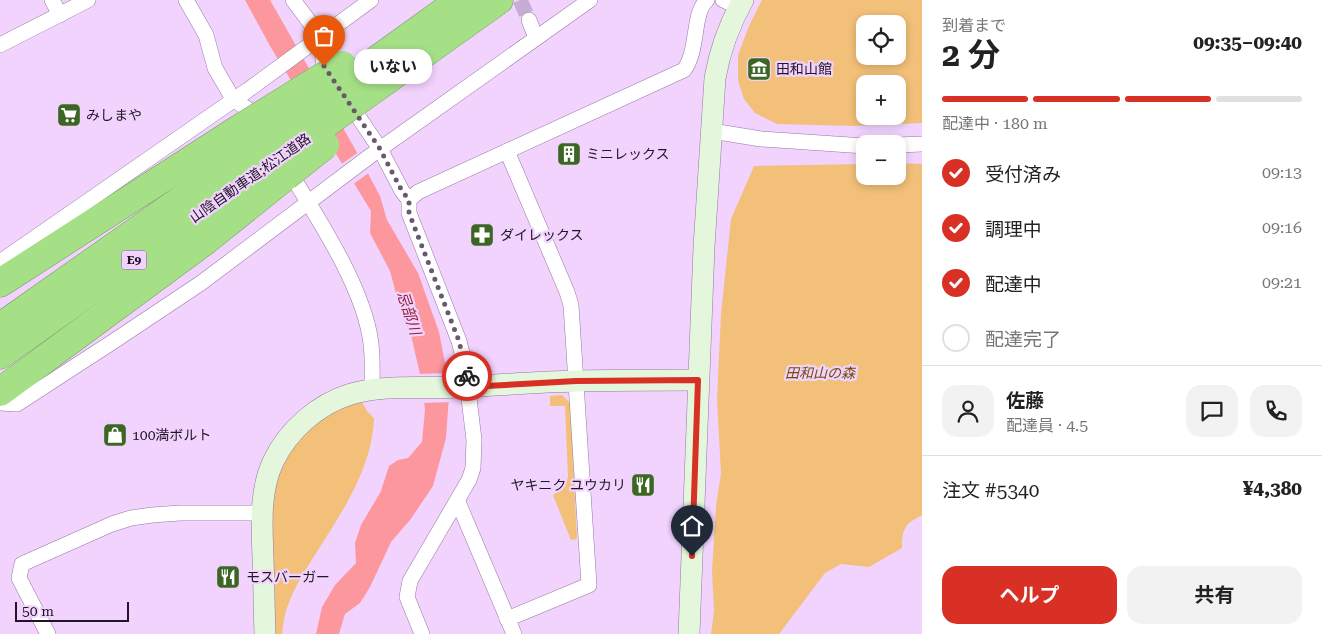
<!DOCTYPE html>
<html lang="ja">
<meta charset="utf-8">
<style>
:root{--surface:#fff;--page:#f2f2f2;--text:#222;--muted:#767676;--line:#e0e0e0;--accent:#d93025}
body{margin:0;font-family:"Roboto Serif","Noto Sans JP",serif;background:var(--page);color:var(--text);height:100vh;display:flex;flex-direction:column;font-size:19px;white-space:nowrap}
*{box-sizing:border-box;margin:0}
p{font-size:16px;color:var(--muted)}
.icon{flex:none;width:28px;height:28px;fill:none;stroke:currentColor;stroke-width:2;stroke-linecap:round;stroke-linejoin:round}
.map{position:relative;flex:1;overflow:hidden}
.panel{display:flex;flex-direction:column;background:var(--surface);width:400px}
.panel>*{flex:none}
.buttons{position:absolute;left:856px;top:15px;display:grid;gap:10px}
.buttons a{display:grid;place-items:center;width:50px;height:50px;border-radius:10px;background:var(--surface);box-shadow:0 2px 8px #0003;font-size:25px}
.scale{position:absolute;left:15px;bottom:12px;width:114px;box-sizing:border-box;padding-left:5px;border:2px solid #201625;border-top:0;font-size:14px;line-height:18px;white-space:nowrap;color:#201625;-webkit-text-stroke:4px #f1d3fe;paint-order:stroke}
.pin{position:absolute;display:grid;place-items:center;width:42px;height:42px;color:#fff;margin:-51px -21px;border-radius:50% 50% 50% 0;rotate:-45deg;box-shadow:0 0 5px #0007}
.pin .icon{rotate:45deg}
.courier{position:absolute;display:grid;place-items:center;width:50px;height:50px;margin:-25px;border:4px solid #d93025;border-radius:50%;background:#fff;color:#222;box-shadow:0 1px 6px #0007}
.bubble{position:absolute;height:35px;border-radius:15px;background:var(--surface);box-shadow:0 2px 8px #0003;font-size:16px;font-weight:700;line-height:35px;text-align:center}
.head em{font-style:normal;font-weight:700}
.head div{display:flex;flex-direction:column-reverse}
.head{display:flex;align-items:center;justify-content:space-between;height:85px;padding:0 20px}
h1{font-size:32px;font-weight:700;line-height:38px}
.bar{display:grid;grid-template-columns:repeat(4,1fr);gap:8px 5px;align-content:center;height:60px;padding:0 20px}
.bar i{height:6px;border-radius:4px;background:var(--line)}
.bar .current{background:var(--accent)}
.bar p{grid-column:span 4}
.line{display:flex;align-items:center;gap:12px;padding:0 20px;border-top:1px solid var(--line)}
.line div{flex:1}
.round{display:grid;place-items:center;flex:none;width:52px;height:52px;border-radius:15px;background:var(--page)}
ol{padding:0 20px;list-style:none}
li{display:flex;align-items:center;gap:15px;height:55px}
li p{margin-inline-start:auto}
li .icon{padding:5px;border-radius:50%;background:var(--accent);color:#fff;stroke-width:4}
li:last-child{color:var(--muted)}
li i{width:28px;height:28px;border:2px solid var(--line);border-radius:50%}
.action{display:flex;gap:10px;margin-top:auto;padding:10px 20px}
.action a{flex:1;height:58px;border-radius:15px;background:var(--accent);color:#fff;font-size:20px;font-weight:700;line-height:58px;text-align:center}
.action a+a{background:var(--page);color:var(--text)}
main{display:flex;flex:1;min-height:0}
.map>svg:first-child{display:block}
</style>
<main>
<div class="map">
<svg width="922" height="634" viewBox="0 0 922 634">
<rect width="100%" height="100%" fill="#f1d3fe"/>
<g fill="#f2c078" fill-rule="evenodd">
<path d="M 762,0 L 922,0 L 922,123 L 853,126 L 777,124 L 755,113 L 744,99 L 738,81 L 738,55 L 749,26 ZM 865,24 L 898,24 L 898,56 L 865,56 ZM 865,84 L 898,84 L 898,116 L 865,116 Z"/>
<path d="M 898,163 L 922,164 L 922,515 C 905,524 902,528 902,548 L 869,567 L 841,564 L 825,573 L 779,634 L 711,634 L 714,611 L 712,571 L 716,506 L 721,473 L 717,400 L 721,314 L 731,219 L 754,166 L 865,164 L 865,176 L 898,176 Z"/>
<polygon points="562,395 570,403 577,539 571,540 553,495 565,486 568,477 565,406 550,406 550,396"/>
<path d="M 362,402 L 367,411 L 374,418 C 372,468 344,509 318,550 C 306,569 294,587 287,608 C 284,616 283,625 282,634 L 275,634 L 271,511 L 272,493 L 288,453 L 315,422 L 347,405 Z"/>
</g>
<polygon fill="#fd979e" points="245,0 270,0 355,149 380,196 387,220 418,273 439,332 447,373 449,396 446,438 433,486 410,520 391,542 370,587 360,603 345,614 339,634 316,634 322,607 335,585 356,563 355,543 361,525 381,491 389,466 398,460 408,458 422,442 425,410 422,383 411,335 402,316 390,271 370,233 371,211 270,46"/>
<g fill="#f1d3fe">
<polygon points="359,152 370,172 352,185 340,165"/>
<polygon points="450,373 451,402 421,403 417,374"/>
</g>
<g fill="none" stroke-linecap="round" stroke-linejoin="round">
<polyline stroke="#c7add3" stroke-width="15" stroke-dasharray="15 8" stroke-linecap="butt" points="520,0 529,20"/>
<defs>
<g id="street">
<polyline points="52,0 60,15"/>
<polyline points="186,0 206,35 215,68 233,99 252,112 258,123"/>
<polyline points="293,0 320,36 324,66 332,77"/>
<polyline points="723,0 739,7"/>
<polyline points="529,20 536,38"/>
<polyline points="0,45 88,0"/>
<polyline points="347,100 380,149 402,191 409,200"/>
<polyline points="712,131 761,139 865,146"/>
<polyline points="898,145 922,144"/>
<polyline points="507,151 567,292 571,305 589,585 507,619"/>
<path d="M 287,168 C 316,215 365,289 371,344 C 373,359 372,375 372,390"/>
<polyline points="0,262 248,90 371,0"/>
<polyline points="0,403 17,404 114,341 201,283 370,156 590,0"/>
<polyline points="458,502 514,634"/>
<polyline points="48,634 19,578 22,564 112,524 131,518 152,515 180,513 262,513"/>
<path d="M 422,634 L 407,597 L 410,581 L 469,480 L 473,468 L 474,440 L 465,365 L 459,341 L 409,213 L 409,200 L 418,192 L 684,70 C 699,50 692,13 707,0"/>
</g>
<g id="secondary">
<path d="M 265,634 C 264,609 264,584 263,558 C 262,526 259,492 273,462 C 288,430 318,404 351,394 C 386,384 424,389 460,387 C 499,385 538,382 577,381 C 617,380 658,380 698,380"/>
<path d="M 689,634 L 704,247 L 715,78 C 720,50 729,25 743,0"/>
</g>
<g id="highway">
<polyline points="350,79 460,0"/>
<polyline points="356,102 499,0"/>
<polyline points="0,283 242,127"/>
<polyline points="0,327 256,147"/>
<polyline points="0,355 268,165"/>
<polyline points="0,392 205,241 286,176"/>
</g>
</defs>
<use href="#street" stroke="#9479a0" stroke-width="16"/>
<use href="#secondary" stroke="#9479a0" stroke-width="22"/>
<use href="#highway" stroke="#769965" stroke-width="29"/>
<use href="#street" stroke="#fff" stroke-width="15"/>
<use href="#secondary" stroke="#e4f6db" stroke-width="21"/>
<use href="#highway" stroke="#a5e087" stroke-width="28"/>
<defs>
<g id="highway-bridge">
<polyline points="242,127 342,65"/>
<polyline points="256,147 341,85"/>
<polyline points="268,165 356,102"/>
<polyline points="286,176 325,145"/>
</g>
</defs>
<use href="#highway-bridge" stroke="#769965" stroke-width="29" stroke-linecap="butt"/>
<use href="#highway-bridge" stroke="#a5e087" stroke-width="28"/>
</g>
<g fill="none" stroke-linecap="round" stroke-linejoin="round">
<polyline stroke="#695871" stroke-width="5" stroke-dasharray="0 9" points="324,66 380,149 402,191 409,200 409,213 459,341 467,376"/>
<polyline stroke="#d93025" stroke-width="6" points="467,376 468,387 576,381 698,380 692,556"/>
</g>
<defs>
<symbol id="museum-square" viewBox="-11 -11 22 22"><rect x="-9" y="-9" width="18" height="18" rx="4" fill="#3c6623" stroke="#f1d3fe"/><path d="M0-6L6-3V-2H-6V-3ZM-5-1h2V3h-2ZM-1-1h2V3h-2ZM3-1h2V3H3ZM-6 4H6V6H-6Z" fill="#fff"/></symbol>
<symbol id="supermarket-square" viewBox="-11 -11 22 22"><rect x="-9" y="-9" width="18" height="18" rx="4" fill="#3c6623" stroke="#f1d3fe"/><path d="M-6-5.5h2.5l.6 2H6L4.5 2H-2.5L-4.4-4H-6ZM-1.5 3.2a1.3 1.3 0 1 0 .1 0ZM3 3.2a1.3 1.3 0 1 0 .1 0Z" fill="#fff"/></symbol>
<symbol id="building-square" viewBox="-11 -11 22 22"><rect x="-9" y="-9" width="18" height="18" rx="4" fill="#3c6623" stroke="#f1d3fe"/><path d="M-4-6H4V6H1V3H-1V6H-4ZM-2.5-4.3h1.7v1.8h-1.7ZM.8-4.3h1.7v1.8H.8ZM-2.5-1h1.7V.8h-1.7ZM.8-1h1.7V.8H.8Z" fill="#fff"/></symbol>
<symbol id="pharmacy-square" viewBox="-11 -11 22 22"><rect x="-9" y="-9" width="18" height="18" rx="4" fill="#3c6623" stroke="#f1d3fe"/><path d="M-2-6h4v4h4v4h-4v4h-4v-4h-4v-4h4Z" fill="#fff"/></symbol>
<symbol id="shop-square" viewBox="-11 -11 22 22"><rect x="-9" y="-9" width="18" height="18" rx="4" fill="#3c6623" stroke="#f1d3fe"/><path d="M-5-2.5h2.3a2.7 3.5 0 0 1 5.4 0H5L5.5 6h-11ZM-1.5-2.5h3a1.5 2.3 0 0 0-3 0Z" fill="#fff"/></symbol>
<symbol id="restaurant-square" viewBox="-11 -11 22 22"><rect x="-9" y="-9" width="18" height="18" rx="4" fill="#3c6623" stroke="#f1d3fe"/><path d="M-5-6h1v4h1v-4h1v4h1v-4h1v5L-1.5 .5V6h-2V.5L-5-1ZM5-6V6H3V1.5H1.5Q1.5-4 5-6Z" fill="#fff"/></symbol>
</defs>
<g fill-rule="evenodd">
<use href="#museum-square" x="745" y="55" width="28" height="28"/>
<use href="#supermarket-square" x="55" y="101" width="28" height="28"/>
<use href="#building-square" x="555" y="140" width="28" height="28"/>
<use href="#pharmacy-square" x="468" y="221" width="28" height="28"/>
<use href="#shop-square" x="101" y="421" width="28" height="28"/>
<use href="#restaurant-square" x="629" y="471" width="28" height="28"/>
<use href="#restaurant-square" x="214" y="563" width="28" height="28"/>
</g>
<g text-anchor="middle" stroke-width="4.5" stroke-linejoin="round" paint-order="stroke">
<rect fill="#f1d3fe" stroke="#5f4f66" stroke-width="1" x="121.5" y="250.5" width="25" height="19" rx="4"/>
<g font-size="12" font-weight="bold" fill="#201625">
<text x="134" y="264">E9</text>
</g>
<g font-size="14" fill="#201625" stroke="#f1d3fe" text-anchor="start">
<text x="776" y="74">田和山館</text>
<text x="86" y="120">みしまや</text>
<text x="586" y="159">ミニレックス</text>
<text x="500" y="240">ダイレックス</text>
<text x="132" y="440">100満ボルト</text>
<text x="626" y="490" text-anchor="end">ヤキニク ユウカリ</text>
<text x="246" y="582">モスバーガー</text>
</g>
<g font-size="14" fill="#201625" stroke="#f1d3fe">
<text transform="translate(250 178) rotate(-35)" y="5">山陰自動車道;松江道路</text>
</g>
<g font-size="14" font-style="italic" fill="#714c06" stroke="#f1d3fe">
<text x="820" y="378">田和山の森</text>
</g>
<g font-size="15" font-style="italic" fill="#921c34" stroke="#f1d3fe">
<text transform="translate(409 313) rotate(72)" y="5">忌部川</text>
</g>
</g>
</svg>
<div class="buttons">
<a><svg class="icon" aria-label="locate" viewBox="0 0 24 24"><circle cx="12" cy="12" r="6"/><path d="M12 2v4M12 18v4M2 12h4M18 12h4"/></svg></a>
<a>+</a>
<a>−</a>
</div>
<div class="scale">50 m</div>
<div class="pin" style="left:324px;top:66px;background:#ea580c"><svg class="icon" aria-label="bag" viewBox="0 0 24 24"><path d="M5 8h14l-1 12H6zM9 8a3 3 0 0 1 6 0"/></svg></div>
<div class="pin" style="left:692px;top:556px;background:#1f2937"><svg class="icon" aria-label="home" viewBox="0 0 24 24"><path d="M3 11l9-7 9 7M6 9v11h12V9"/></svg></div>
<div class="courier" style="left:467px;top:376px"><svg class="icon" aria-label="bike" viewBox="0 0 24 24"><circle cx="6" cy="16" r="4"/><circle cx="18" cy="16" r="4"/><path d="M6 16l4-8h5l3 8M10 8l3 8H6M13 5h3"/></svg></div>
<div class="bubble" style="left:354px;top:49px;width:78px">いない</div>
</div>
<section class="panel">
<div class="head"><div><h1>2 分</h1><p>到着まで</p></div><em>09:35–09:40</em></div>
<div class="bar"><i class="current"></i><i class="current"></i><i class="current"></i><i></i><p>配達中 · 180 m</p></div>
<ol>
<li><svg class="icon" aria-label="check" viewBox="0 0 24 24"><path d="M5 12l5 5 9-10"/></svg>受付済み<p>09:13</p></li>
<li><svg class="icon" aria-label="check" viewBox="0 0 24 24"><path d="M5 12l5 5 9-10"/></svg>調理中<p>09:16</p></li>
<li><svg class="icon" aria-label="check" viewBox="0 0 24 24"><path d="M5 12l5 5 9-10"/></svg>配達中<p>09:21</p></li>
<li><i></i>配達完了</li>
</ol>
<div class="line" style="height:90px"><a class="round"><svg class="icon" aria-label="person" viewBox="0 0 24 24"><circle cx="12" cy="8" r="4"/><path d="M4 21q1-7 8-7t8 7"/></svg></a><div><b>佐藤</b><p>配達員 · 4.5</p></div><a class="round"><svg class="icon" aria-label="chat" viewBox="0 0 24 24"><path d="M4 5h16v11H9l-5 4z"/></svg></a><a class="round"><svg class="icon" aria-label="phone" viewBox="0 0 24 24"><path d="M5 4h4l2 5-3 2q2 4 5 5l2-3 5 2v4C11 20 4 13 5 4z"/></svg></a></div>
<div class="line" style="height:65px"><div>注文 #5340</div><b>¥4,380</b></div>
<div class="action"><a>ヘルプ</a><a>共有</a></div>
</section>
</main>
